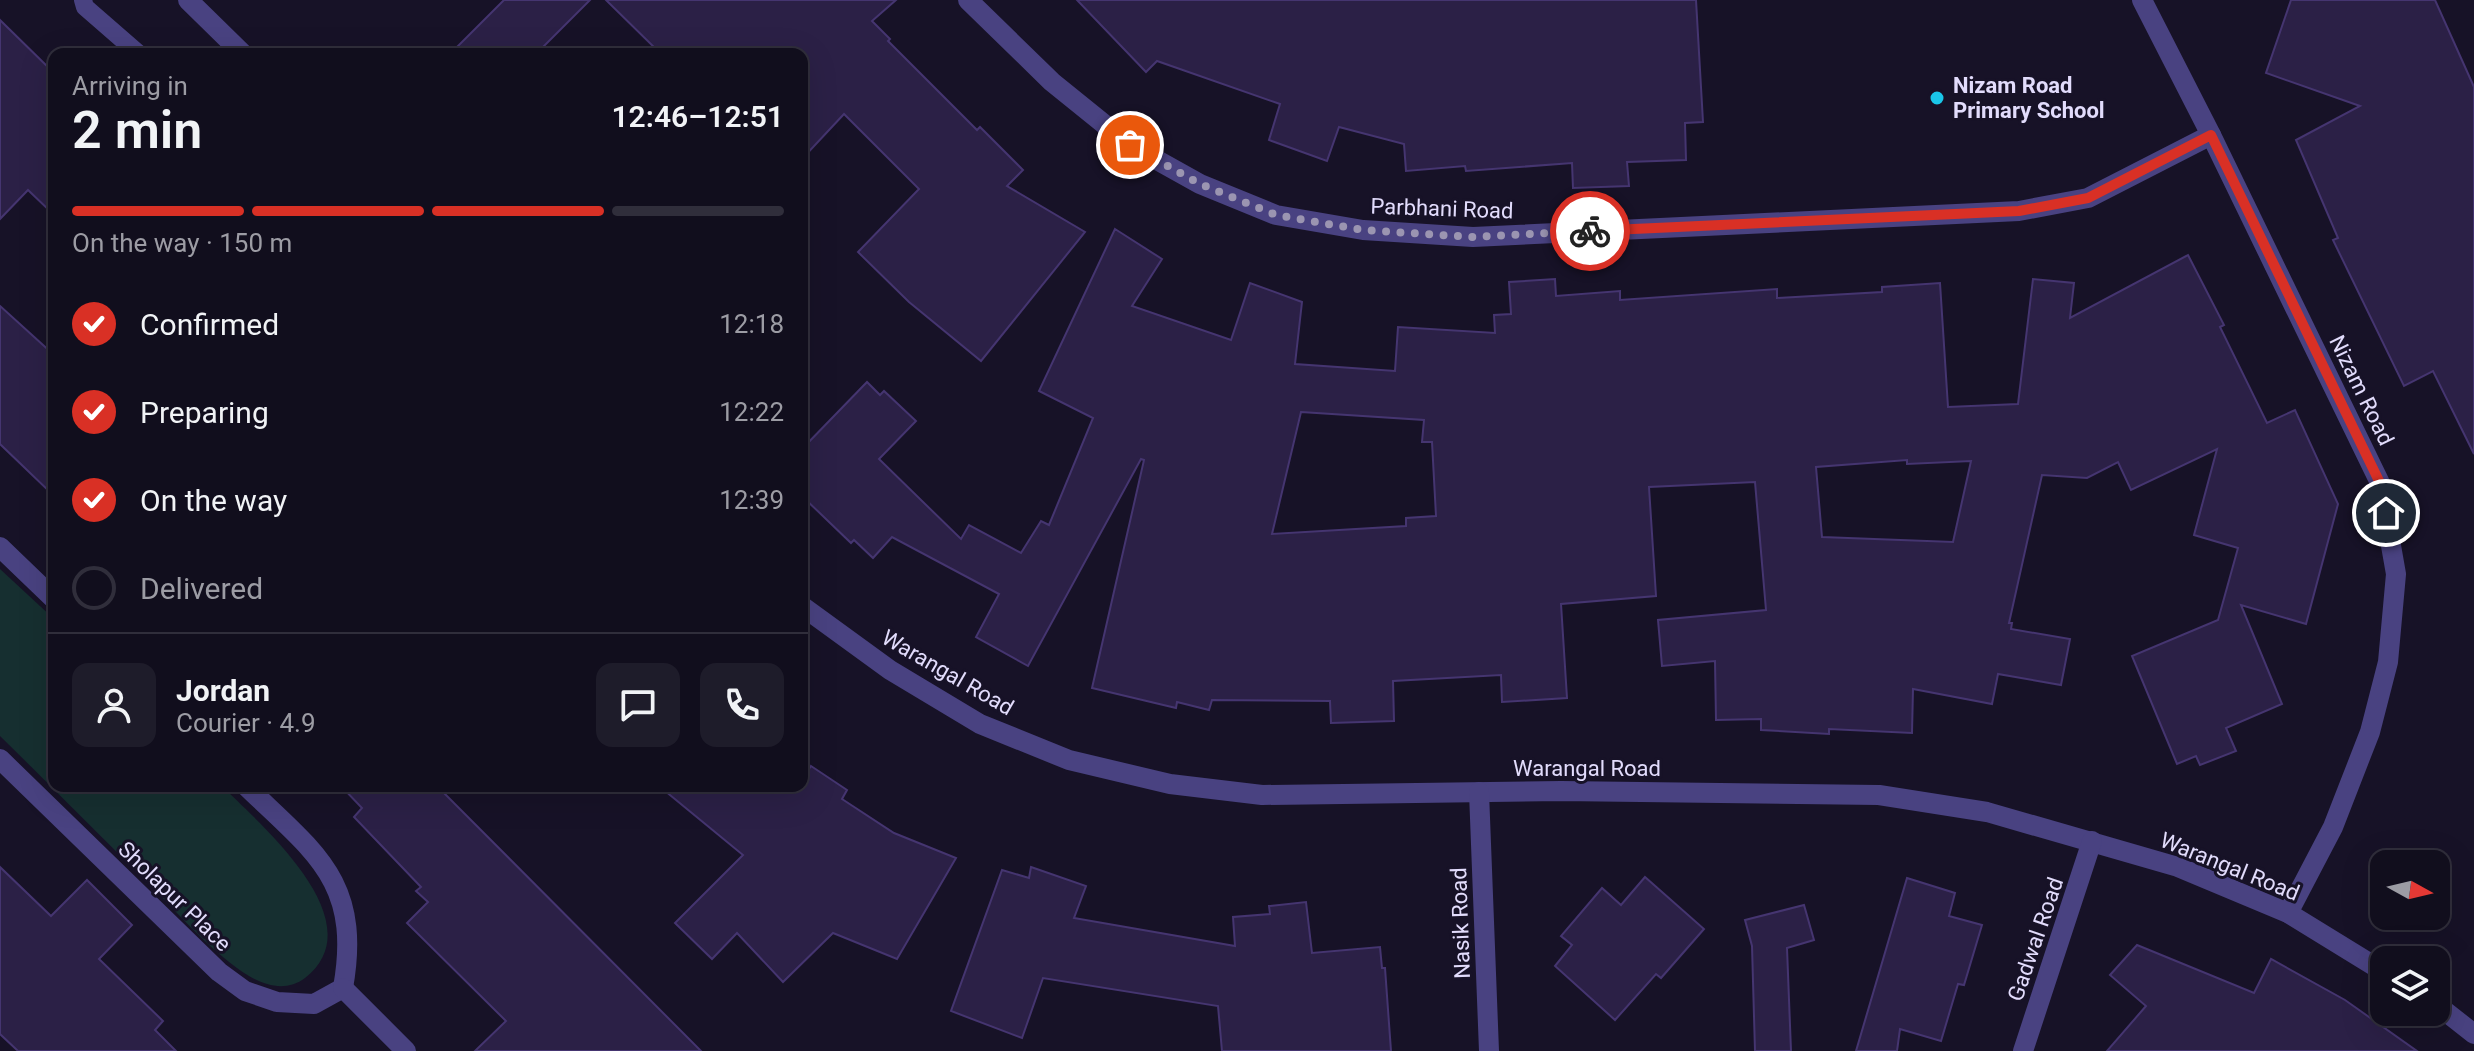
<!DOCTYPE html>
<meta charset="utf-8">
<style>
:root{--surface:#110e1d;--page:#1e1c2a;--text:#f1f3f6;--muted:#9c9ca4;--line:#302e3b;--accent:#d93025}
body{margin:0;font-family:Roboto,sans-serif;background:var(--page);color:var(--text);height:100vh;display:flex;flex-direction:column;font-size:30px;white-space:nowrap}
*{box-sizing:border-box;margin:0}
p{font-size:26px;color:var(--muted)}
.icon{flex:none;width:44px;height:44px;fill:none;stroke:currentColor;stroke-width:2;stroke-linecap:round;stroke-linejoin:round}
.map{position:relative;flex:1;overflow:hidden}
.details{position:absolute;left:48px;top:48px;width:760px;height:744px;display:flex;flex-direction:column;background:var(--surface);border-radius:16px;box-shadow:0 8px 32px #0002,0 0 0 2px var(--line)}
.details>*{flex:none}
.needle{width:52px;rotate:98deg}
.buttons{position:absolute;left:2370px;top:850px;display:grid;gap:16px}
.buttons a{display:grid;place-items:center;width:80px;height:80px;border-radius:16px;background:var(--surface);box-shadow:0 8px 32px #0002,0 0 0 2px var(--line);font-size:40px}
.pin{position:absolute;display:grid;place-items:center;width:68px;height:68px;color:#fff;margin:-34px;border:4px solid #fff;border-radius:50%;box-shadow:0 2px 8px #0007}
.courier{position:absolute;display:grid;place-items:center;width:80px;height:80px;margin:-40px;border:6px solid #d93025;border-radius:50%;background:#fff;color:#222;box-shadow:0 2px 10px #0007}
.overview em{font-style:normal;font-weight:600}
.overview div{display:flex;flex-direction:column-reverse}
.overview{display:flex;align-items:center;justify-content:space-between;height:136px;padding:0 24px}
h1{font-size:52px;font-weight:600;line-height:60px}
.bar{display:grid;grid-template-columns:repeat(4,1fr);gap:12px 8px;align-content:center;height:96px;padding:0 24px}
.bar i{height:10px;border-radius:6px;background:var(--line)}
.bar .active{background:var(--accent)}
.bar p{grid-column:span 4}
.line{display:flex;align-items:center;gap:20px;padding:0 24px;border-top:2px solid var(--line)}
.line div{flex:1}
.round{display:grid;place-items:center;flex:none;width:84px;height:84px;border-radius:16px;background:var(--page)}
ol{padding:0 24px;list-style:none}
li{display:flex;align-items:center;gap:24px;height:88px}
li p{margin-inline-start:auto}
li .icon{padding:8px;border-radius:50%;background:var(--accent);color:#fff;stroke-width:4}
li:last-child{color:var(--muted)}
li i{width:44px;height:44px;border:4px solid var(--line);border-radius:50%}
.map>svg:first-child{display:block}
</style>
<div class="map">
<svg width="2474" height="1051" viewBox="0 0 2474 1051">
<rect width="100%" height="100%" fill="#171227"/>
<path fill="#162f30" d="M 0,569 L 54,619 L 54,786 L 222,786 C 261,825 376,922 305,978 C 288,991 267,987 249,976 C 215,955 183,919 155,890 C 103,839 52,787 0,736 Z"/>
<g fill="#2b2046" stroke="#453570" stroke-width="2" fill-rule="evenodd">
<polygon points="504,0 590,0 536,54 450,54"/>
<polygon points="606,0 896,0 872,21 890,39 888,41 977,130 980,127 1023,170 1007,186 1085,232 981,361 909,302 858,252 919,189 844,114 802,159 802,54 661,54"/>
<polygon points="1077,0 1696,0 1703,122 1685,123 1686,160 1627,162 1629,186 1573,188 1572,163 1466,171 1465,166 1406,171 1404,144 1339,127 1327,161 1269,140 1280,104 1157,61 1146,72"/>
<polygon points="2291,0 2435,0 2474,87 2474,454 2433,371 2404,386 2333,240 2338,238 2296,140 2360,106 2266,73"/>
<polygon points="0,20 54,73 54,215 28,190 0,219"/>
<path d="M 1115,229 L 1162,259 L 1132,306 L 1231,340 L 1250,283 L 1302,302 L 1295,364 L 1395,371 L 1398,327 L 1495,333 L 1494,315 L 1511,314 L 1509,282 L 1555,279 L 1556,296 L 1620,291 L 1620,300 L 1777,289 L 1777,298 L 1882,292 L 1882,287 L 1940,283 L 1948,407 L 2018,404 L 2033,279 L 2074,283 L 2070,318 L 2188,255 L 2224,325 L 2220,327 L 2267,423 L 2295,410 L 2338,504 L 2306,624 L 2241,605 L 2282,704 L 2226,728 L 2236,751 L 2200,765 L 2196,756 L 2177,764 L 2132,656 L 2218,620 L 2238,548 L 2194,535 L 2217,449 L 2131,490 L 2118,462 L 2087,478 L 2042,475 L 2009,623 L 2012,623 L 2011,629 L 2070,639 L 2061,685 L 1998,674 L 1992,704 L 1913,689 L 1912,733 L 1829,729 L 1829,734 L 1761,730 L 1761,719 L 1716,720 L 1715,661 L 1662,666 L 1658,620 L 1766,610 L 1755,482 L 1649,487 L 1656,596 L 1561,604 L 1567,698 L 1502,702 L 1501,675 L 1393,681 L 1394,721 L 1331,723 L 1330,701 L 1212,700 L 1209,710 L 1177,702 L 1176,708 L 1092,688 L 1144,460 L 1141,459 L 1028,666 L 976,637 L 999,594 L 892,537 L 873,558 L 854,540 L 851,543 L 802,496 L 802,449 L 867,382 L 880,395 L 884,391 L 916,421 L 879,459 L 961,539 L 969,525 L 1021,553 L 1041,521 L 1049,525 L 1093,418 L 1039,391 ZM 1301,412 L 1424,420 L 1422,442 L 1432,442 L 1436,516 L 1406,518 L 1406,526 L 1272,534 ZM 1907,460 L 1907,464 L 1971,461 L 1953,542 L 1822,537 L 1816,467 Z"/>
<polygon points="0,306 54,355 54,496 0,444"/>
<polygon points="811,766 847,790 842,799 894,833 956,858 897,959 833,933 783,982 737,933 712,959 675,923 743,855 659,786 802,786 802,779"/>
<polygon points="341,786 437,786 701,1051 475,1051 506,1021 407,923 428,902 416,891 421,887 354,817 362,808"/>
<polygon points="0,867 51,916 87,880 132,925 99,959 163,1021 155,1030 176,1051 18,1051 0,1034"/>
<polygon points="1031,867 1086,886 1074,918 1235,946 1233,917 1270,914 1269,906 1306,902 1312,953 1380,947 1382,968 1385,968 1391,1051 1222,1051 1218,1006 1043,978 1022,1038 951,1011 1002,870 1029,878"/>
<polygon points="1645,877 1704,929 1661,978 1656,974 1615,1020 1555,966 1572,945 1561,936 1602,888 1621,905"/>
<polygon points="1907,878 1955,893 1949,916 1982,925 1964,985 1958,984 1941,1041 1900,1029 1897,1051 1856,1051"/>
<polygon points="1804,905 1814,940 1787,948 1791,1051 1755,1051 1752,946 1745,920"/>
<polygon points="2137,945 2254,993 2271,959 2345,1000 2417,1051 2107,1051 2146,1006 2110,975"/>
</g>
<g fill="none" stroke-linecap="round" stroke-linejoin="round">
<polyline stroke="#494281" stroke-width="18" points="83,0 85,7 139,54"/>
<g stroke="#494281" stroke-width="20">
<polyline points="188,0 243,54"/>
<polyline points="968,0 1052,82 1130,145 1200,184 1276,215 1363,230 1473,237 2019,211 2088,198 2211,135"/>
<polyline points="2142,0 2211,135 2380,483 2396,574 2388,662 2370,732 2333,827 2288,913"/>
<polyline points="0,547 54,599"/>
<polyline points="802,606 890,670 980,724 1069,760 1170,784 1262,795 1561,791 1879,795 1987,812 2178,867 2288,913 2384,972"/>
<polyline points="0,759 219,972 245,991 277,1002 314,1004 343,988"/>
<path d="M 246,786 C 315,853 362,881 343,988"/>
<polyline points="1479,792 1489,1051"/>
<polyline points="343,988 406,1051"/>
<polyline points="2436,1004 2474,1034"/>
<polyline points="2023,1051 2092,841"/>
</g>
</g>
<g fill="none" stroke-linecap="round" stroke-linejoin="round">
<polyline stroke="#9b95b1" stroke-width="8" stroke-dasharray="0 14.4" points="1130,145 1200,184 1276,215 1363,230 1473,237 1590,231"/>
<polyline stroke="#d93025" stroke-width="10" points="1590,231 2019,211 2088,198 2211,135 2380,483 2386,513"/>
</g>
<circle fill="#1ac6e9" stroke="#171227" stroke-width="3" cx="1937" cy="98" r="8"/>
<g text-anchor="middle" stroke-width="6" stroke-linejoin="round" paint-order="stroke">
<g font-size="22" font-weight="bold" fill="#e2dcfc" stroke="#171227" text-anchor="start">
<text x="1953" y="93">Nizam Road<tspan x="1953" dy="25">Primary School</tspan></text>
</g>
<g font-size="22" fill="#e2dcfc" stroke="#171227">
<text transform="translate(1442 208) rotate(2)" y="8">Parbhani Road</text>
<text transform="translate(2362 390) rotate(64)" y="8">Nizam Road</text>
<text transform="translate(948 672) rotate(30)" y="8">Warangal Road</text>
<text x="1587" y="776">Warangal Road</text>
<text transform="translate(2230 866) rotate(22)" y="8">Warangal Road</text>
<text transform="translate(175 896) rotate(44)" y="8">Sholapur Place</text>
<text transform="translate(1460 923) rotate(-92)" y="8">Nasik Road</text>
<text transform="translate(2035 939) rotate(-71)" y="8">Gadwal Road</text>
</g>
</g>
</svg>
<div class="buttons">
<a><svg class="needle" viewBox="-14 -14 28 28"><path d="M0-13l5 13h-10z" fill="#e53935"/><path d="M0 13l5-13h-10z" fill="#9c9ca4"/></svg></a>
<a><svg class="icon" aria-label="layers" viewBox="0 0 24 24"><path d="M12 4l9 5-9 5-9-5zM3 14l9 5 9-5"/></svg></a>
</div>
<div class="pin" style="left:1130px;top:145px;background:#ea580c"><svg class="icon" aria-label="bag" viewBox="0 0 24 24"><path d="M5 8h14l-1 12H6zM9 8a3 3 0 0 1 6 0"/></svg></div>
<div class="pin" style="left:2386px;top:513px;background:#1f2937"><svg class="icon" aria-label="home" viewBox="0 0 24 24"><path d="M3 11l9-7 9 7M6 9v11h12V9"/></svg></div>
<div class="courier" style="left:1590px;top:231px"><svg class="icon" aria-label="bike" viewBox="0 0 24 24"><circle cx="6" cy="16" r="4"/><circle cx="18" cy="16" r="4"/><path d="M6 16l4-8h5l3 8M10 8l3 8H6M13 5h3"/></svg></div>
<section class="details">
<div class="overview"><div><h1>2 min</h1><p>Arriving in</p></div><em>12:46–12:51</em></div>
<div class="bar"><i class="active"></i><i class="active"></i><i class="active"></i><i></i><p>On the way · 150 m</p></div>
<ol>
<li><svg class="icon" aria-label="check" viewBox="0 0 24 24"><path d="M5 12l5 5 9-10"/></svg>Confirmed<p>12:18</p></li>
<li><svg class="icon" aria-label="check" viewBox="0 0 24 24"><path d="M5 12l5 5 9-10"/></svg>Preparing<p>12:22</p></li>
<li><svg class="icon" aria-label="check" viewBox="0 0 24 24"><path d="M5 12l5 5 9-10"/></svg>On the way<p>12:39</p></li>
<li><i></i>Delivered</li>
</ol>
<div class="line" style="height:144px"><a class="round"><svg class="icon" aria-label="person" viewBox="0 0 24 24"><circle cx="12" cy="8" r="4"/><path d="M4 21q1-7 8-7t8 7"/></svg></a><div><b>Jordan</b><p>Courier · 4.9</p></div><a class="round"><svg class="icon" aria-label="chat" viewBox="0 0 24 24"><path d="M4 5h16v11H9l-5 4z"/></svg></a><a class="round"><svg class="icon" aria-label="phone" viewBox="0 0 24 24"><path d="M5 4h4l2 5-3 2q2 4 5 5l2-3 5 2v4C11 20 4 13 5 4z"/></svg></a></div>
</section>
</div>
